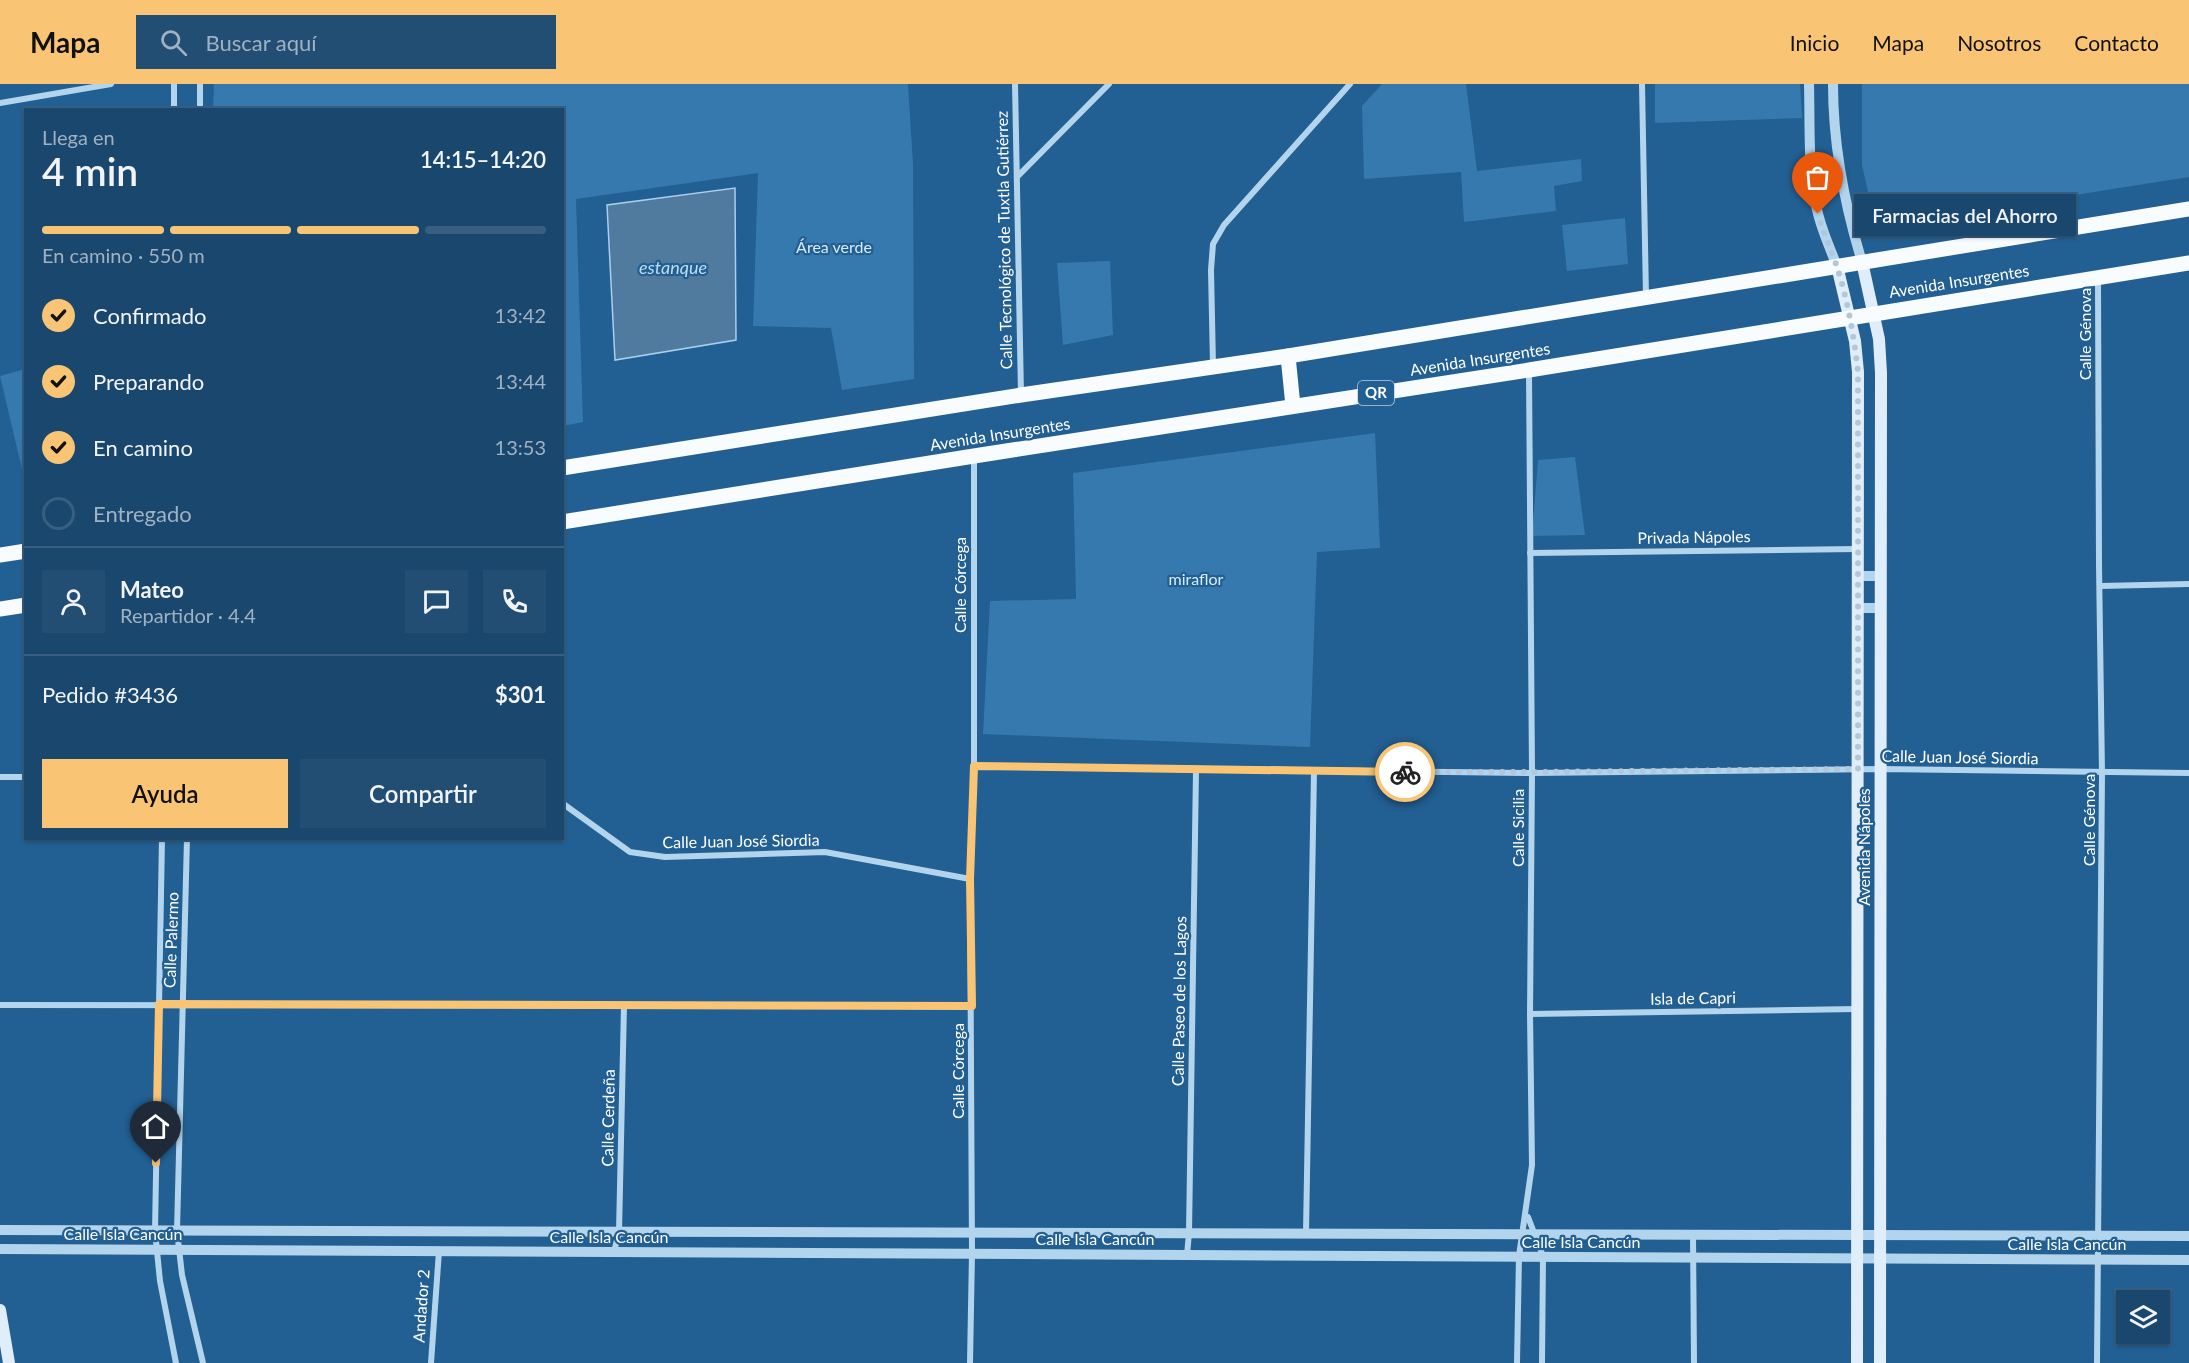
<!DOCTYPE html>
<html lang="es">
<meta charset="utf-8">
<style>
:root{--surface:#1a476e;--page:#234e73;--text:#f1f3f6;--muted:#9fb2c2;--line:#385f81;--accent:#f9c575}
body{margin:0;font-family:Lato,sans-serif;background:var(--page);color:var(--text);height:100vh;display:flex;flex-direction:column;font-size:22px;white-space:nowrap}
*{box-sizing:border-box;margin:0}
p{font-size:20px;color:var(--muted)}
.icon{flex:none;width:33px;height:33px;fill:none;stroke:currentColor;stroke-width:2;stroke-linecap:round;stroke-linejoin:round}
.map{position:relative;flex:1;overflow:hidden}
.drawer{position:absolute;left:24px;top:24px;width:540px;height:732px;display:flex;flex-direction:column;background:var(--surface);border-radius:0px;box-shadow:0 2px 4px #0004,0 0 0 2px var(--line)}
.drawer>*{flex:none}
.buttons{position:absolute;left:2116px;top:1206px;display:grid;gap:12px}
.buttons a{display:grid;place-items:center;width:54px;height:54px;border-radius:0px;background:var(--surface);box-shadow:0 2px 4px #0004,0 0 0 2px var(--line);font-size:30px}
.pin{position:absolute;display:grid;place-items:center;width:51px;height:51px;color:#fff;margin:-62px -26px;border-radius:50% 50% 50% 0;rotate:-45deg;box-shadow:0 0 6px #0007}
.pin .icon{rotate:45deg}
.courier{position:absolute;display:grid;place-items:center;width:60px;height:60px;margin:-30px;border:4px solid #f9c575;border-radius:50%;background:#fff;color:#222;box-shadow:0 2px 8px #0007}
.bubble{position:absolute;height:42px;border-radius:0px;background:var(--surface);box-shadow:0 2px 4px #0004,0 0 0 2px var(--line);font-size:20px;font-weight:600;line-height:42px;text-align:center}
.headline em{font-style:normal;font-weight:600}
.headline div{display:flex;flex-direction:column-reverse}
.headline{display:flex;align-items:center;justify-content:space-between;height:102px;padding:0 18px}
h1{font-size:39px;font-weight:600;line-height:45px}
.bar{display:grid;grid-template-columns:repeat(4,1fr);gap:9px 6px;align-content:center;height:72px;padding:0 18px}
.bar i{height:8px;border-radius:4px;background:var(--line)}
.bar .current{background:var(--accent)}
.bar p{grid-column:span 4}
.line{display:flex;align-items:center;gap:15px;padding:0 18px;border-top:2px solid var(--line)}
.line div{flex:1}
.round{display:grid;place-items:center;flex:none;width:63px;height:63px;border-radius:0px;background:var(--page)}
ol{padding:0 18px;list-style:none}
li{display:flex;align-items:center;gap:18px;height:66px}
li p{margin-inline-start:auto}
li .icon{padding:6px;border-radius:50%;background:var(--accent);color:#111;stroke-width:4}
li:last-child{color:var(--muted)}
li i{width:33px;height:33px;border:3px solid var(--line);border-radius:50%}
.action{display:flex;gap:12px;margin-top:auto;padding:12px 18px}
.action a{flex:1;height:69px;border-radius:0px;background:var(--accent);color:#111;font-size:24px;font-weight:600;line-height:69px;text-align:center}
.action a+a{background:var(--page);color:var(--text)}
header{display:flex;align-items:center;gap:36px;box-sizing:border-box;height:84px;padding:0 30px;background:var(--accent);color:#111}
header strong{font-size:28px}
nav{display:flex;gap:33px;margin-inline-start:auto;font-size:21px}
.search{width:420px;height:54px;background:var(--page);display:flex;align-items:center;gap:15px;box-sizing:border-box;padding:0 21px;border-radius:0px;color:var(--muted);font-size:22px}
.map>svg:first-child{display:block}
</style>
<header>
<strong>Mapa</strong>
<div class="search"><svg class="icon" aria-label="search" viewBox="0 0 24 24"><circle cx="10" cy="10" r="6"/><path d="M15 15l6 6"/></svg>Buscar aquí</div>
<nav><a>Inicio</a><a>Mapa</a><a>Nosotros</a><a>Contacto</a></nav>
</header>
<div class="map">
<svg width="2189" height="1279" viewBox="0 0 2189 1279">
<rect width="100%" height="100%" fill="#225f92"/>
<g fill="#3679af">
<polygon points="214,0 908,0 913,80 914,295 842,306 831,244 753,242 758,89 576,115 583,338 563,342 562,26 213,25"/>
<polygon points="1382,0 1466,0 1477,87 1581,75 1582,97 1554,102 1556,127 1464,138 1461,88 1364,95 1362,22"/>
<polygon points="1655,0 1800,0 1802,34 1655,39"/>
<polygon points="1862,0 2189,0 2189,93 1896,139 1870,117 1862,81"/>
<polygon points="1625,134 1628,180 1567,187 1562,141"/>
<polygon points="1110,177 1113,251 1063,261 1057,179"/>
<polygon points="25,285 26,285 25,398 0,292"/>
<polygon points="1375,349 1380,464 1317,468 1310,663 983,650 990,517 1076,515 1073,389"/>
<polygon points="1575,373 1585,451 1532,452 1538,376"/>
</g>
<polygon fill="#507a9e" stroke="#a7d0ee" stroke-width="1.5" points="735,104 736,256 615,276 607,121"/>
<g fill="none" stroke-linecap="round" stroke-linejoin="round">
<g stroke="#b3d4ed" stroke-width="6">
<polyline points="1015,0 1021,311"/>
<polyline points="1642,0 1646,213"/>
<polyline points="0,19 111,0"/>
<polyline points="174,26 174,0"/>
<polyline points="200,26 200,0"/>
<polyline points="1017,93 1109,0"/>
<polyline points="1213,281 1211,186 1213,160 1224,141 1350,0"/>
<polyline points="1530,469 1857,465"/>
<polyline points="2100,502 2189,500"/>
<polyline points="974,682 1532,689 1881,685 2189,689"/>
<polyline points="0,693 26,693"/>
<polyline points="562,719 630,768 665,773 825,768 970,795"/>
<polyline points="162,754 155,1147 160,1197 176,1279"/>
<polyline points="187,754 177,1147 182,1191 203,1279"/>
<polyline points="0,921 972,922"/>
<polyline points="1530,930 1857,925"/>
<polyline points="1528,1133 1543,1172 1542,1279"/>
<polyline points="1306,1149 1314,687"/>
<polyline points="1693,1150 1694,1279"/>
<polyline points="614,1168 619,1148 624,921"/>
<polyline points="1187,1171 1189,1149 1196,686"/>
<polyline points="431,1279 439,1167"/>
<polyline points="970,1279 972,1169 970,795 974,682 974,372"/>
<polyline points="1517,1279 1519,1172 1532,1081 1530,930 1532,689 1529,288"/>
<polyline points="2097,1279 2102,689 2099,481 2098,194"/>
</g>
<g stroke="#b3d4ed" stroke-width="10">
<path d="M 1809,0 C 1810,38 1808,78 1815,116 C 1819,139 1828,160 1837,182"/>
<path d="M 1833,0 C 1833,62 1844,119 1862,178"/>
<polyline points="1858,492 1881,492"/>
<polyline points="1858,524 1881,524"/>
<polyline points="0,1146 2189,1152"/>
<polyline points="0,1165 2189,1176"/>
</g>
<g stroke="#dfeefa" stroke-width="12">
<polyline points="1862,178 1879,255 1881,289 1880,1279"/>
<polyline points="1837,182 1855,257 1858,288 1857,1279"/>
<polyline points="0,1226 9,1279"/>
</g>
<g stroke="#f9fcff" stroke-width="15">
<polyline points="1288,272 1293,322"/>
<polyline points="562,384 1021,311 1288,272 2189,125"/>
<polyline points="562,438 974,372 1529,286 2189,179"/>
<polyline points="0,471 26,467"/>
<polyline points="0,525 26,521"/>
</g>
</g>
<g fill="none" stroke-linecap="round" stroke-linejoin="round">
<path stroke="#b2c7d9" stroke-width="6" stroke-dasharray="0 10.8" d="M 1405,688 L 1532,688 L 1858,685 L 1858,288 C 1854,253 1848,217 1837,183 C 1831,165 1823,148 1818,130"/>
<polyline stroke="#f9c575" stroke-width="8" points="156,1079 159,920 972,922 970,795 974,682 1405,688"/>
</g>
<g text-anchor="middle" stroke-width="4.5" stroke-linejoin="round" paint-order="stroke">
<rect fill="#225f92" stroke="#bdcfde" stroke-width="1.5" x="1358" y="297" width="36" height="24" rx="4.5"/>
<g font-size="15" font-weight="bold" fill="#fff">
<text x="1376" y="314">QR</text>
</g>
<g font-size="16" fill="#fff" stroke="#225f92">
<text transform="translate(1004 156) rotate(-91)" y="6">Calle Tecnológico de Tuxtla Gutiérrez</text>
<text transform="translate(1959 197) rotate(-9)" y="6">Avenida Insurgentes</text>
<text transform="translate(2085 250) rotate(-90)" y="6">Calle Génova</text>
<text transform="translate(1480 275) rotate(-9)" y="6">Avenida Insurgentes</text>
<text transform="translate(1000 350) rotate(-9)" y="6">Avenida Insurgentes</text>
<text transform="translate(1694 453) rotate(-1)" y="6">Privada Nápoles</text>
<text transform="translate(960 501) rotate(-90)" y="6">Calle Córcega</text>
<text transform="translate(1960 673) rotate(1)" y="6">Calle Juan José Siordia</text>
<text transform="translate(2089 736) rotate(-90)" y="6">Calle Génova</text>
<text transform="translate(1518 744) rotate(-90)" y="6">Calle Sicilia</text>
<text transform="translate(741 757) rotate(-1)" y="6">Calle Juan José Siordia</text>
<text transform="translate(1864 763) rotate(-90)" y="6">Avenida Nápoles</text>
<text transform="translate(171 856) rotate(-88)" y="6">Calle Palermo</text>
<text transform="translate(1693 914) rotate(-1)" y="6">Isla de Capri</text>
<text transform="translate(1179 917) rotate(-89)" y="6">Calle Paseo de los Lagos</text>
<text transform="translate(958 987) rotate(-90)" y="6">Calle Córcega</text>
<text transform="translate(608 1034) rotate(-89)" y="6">Calle Cerdeña</text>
<text x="123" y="1156">Calle Isla Cancún</text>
<text x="609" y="1159">Calle Isla Cancún</text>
<text x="1095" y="1161">Calle Isla Cancún</text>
<text x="1581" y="1164">Calle Isla Cancún</text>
<text x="2067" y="1166">Calle Isla Cancún</text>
<text transform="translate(421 1222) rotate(-86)" y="6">Andador 2</text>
</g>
<g font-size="16" fill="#d9ebf9" stroke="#225f92">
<text x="834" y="169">Área verde</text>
<text x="1196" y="501">miraflor</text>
</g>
<g font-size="18" font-style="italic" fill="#c0ddf4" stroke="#225f92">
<text x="673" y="190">estanque</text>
</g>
</g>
</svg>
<div class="buttons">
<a><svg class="icon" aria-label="layers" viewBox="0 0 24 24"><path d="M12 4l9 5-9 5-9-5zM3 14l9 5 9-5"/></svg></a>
</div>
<div class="pin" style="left:1818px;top:130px;background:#ea580c"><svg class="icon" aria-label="bag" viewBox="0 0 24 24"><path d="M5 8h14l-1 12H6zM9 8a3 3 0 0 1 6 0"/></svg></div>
<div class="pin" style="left:156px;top:1079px;background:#1f2937"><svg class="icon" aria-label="home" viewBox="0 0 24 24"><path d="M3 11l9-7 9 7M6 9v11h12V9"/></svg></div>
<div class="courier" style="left:1405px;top:688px"><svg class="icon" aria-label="bike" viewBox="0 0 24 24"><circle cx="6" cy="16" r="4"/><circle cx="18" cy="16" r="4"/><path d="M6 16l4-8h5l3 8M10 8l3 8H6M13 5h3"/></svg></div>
<div class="bubble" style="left:1854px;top:110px;width:222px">Farmacias del Ahorro</div>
<section class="drawer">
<div class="headline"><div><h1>4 min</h1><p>Llega en</p></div><em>14:15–14:20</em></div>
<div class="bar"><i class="current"></i><i class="current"></i><i class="current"></i><i></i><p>En camino · 550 m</p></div>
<ol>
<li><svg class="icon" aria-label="check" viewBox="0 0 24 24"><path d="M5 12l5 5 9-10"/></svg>Confirmado<p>13:42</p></li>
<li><svg class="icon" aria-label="check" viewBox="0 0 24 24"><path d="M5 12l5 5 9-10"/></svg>Preparando<p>13:44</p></li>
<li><svg class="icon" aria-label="check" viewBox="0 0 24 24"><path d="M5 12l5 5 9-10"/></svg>En camino<p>13:53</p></li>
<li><i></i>Entregado</li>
</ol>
<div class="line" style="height:108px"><a class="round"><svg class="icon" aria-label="person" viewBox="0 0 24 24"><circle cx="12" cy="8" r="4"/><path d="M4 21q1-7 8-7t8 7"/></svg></a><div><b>Mateo</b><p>Repartidor · 4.4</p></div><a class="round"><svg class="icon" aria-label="chat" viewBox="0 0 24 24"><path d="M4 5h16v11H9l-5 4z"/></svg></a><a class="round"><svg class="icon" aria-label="phone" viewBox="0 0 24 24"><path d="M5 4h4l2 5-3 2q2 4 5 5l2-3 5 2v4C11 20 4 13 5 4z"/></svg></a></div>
<div class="line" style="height:78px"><div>Pedido #3436</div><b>$301</b></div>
<div class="action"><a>Ayuda</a><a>Compartir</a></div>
</section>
</div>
